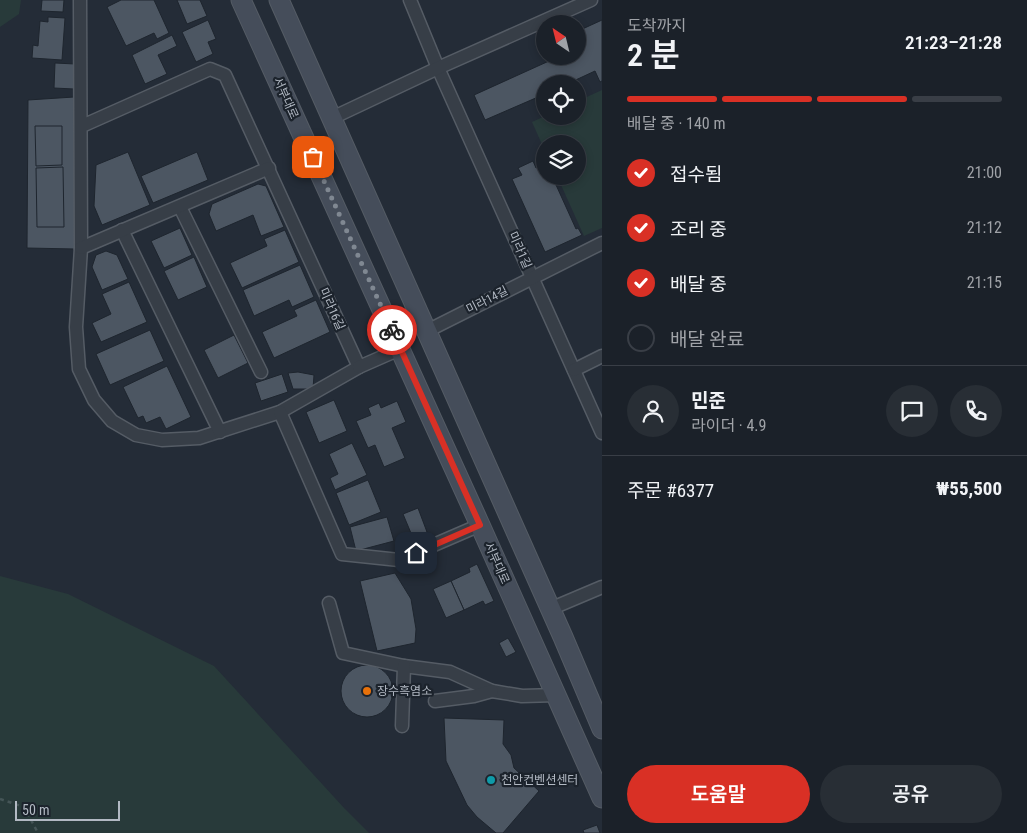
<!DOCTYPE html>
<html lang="ko">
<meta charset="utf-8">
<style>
:root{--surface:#1b2129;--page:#282e35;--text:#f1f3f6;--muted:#a0a3a8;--line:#393e46;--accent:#d93025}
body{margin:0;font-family:"Roboto Condensed","Noto Sans KR",sans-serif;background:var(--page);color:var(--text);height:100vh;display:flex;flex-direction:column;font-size:19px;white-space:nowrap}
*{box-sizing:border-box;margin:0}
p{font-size:16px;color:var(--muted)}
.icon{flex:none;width:28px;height:28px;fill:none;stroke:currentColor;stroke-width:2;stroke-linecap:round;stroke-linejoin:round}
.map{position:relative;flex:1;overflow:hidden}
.panel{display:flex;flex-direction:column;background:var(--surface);width:425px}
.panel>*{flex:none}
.needle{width:32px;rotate:325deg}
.controls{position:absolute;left:536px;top:15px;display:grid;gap:10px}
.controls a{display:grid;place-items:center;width:50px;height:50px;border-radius:50%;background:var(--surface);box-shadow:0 2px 8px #0003,0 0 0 1px var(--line);font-size:25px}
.scale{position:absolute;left:15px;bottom:12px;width:105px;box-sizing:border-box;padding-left:5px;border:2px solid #b2b9c3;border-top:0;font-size:14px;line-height:18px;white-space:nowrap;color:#b2b9c3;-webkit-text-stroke:4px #1c232c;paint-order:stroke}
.pin{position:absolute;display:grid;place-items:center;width:42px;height:42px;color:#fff;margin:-21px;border-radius:10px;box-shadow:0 2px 8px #0006}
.courier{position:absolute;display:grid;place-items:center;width:50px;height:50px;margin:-25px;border:4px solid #d93025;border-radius:50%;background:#fff;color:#222;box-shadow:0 1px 6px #0007}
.head em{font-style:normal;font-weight:600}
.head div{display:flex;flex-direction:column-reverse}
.head{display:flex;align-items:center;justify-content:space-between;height:85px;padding:0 25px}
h1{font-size:32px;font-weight:600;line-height:38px}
.bar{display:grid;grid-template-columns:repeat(4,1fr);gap:8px 5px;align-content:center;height:60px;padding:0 25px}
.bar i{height:6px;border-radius:4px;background:var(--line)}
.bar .selected{background:var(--accent)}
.bar p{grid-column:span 4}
.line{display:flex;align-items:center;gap:12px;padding:0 25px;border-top:1px solid var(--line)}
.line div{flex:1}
.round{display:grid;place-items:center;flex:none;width:52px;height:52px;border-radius:26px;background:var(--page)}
ol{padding:0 25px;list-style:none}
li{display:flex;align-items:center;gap:15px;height:55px}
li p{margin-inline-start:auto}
li .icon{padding:5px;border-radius:50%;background:var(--accent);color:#fff;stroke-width:4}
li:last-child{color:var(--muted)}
li i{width:28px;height:28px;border:2px solid var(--line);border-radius:50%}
.primary-button{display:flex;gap:10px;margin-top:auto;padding:10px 25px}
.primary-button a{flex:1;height:58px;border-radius:30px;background:var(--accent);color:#fff;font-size:20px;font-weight:600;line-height:58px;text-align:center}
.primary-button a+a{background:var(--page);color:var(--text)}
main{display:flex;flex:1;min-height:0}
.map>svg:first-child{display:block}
</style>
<main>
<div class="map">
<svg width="602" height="833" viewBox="0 0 602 833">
<rect width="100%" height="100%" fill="#242c37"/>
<g fill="#283a3a">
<polygon points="0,0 21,0 19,14 0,27"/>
<polygon points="602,90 602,228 584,236 557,176 578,176 578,144 545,144 545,151 532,122 545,116 578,116 578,101"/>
<polygon points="0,576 68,594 214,666 345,809 369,833 0,833"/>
</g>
<g fill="#4c5662" stroke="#1e252e">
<polygon points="42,0 64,0 63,12 41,11"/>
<polygon points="121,0 154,0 169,33 157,39 154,33 126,46 107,7"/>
<polygon points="177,0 200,0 207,16 187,24"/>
<polygon points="48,17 65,18 62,60 32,58 33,45 38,46 40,21 48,22"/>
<polygon points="208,20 216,39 208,42 213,54 196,62 182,32"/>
<polygon points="602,20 602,81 600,82 595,71 567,84 545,84 545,94 485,120 474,95 560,56 578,56 578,31"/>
<polygon points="172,35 177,46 158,55 167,74 145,84 132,55"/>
<polygon points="55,63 75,64 74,89 54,88"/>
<polygon points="74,97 75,249 27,248 28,100"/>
<polygon points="35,126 62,126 62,165 36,166"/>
<polygon points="128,152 150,205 102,225 94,206 96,165"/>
<polygon points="197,152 208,180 153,203 141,176"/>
<polygon points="533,161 536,168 545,164 545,176 552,176 576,229 578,228 582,235 545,252 512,179 522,175 518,168"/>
<polygon points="63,167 64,227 37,227 36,168"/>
<polygon points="258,184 266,186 284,227 261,236 253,215 216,231 209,214 212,204"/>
<polygon points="180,228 192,255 164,268 151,241"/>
<polygon points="285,230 299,262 242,288 230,263 267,246 264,239"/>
<polygon points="106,251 117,255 128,279 102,290 92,267 96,255"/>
<polygon points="194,257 207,287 178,300 164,271"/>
<polygon points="300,265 314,297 292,307 289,300 254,316 243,290"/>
<polygon points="129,282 147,322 101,342 92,323 111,314 102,294"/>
<polygon points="316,300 330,332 274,358 262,332 297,316 294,310"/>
<polygon points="150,330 164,361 110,385 96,354"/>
<polygon points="234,335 248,363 218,378 204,350"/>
<polygon points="167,366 191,417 166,429 160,417 146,423 143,416 138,418 123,387"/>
<polygon points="298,372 314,375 313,389 293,389 288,373"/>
<polygon points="282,374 288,392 261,401 255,383"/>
<polygon points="334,400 347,431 319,443 306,412"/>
<polygon points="397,401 406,422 392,428 405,458 384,467 375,445 368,448 356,421 371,415 368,408 379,403 381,408"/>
<polygon points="352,443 367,475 335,490 330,478 338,474 329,454"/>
<polygon points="368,480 381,512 349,525 336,493"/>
<polygon points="418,508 427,532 413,538 403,514"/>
<polygon points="387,517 394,541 356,551 350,527"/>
<polygon points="477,564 494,601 485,605 483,601 464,610 451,581 470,572 469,568"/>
<polygon points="395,573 411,599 416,629 415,643 377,651 360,581"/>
<polygon points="451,581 464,610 446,618 433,589"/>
<polygon points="508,638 516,652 506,657 499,643"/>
<circle cx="367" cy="691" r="26"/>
<polygon points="444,718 504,720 503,744 511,755 514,768 539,791 503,833 496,833 477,817 467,805 446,761"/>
<polygon points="597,825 600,833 584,833 583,830"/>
</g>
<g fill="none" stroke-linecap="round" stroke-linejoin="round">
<defs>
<g id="street">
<polyline points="80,0 81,248 76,327 79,369 94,400 112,421 136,435 162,440 199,438 280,412 359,367 225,75 210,69 82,126"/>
<polyline points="410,0 438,68 602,433"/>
<polyline points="332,118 438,68 591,0"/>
<polyline points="180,207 261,372"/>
<polyline points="122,230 220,432"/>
<polyline points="81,248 269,168"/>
<polyline points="427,331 602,243"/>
<polyline points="359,367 400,349"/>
<polyline points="574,370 602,356"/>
<polyline points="280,412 342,554 399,560 480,525"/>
<polyline points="329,603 343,653 404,666 450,672 492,691 522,696 557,695"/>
<polyline points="550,609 602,587"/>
<polyline points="435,701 474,696 492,691"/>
<polyline points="402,726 404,666"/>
</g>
<g id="secondary">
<polyline points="241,0 480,525 602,798"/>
<polyline points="279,0 563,637 602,729"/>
</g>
</defs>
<use href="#street" stroke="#555c65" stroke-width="15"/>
<use href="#secondary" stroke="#555c65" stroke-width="21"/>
<polyline stroke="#455557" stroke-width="2.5" stroke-dasharray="4 4" stroke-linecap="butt" points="0,799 24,807 38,833"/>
<use href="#street" stroke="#373e47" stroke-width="12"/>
<use href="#secondary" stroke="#454d5a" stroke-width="19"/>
</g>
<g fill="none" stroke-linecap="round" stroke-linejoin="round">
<polyline stroke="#808892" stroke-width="5" stroke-dasharray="0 9" points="313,157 392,330"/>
<polyline stroke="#d93025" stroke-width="6" points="392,330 480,525 416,553"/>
</g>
<circle fill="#e8710a" stroke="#1c232c" stroke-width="2" cx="367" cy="691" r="5"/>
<circle fill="#0f9aa8" stroke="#1c232c" stroke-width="2" cx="491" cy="780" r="5"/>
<g text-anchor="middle" stroke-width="4.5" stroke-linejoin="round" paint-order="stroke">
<g font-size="12" fill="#b2b9c3" stroke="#1c232c">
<text transform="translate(286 98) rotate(66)" y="4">서부대로</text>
<text transform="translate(520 250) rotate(66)" y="4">미라1길</text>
<text transform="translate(487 300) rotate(-27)" y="4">미라14길</text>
<text transform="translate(332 309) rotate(66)" y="4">미라16길</text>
<text transform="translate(497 563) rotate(66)" y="4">서부대로</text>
</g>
<g font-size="12" fill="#b2b9c3" stroke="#1c232c" text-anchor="start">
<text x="377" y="695">장수흑염소</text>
<text x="501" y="784">천안컨벤션센터</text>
</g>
</g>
</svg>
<div class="controls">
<a><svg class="needle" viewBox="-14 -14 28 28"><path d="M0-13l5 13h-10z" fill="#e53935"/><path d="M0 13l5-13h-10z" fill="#a0a3a8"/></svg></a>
<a><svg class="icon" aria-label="locate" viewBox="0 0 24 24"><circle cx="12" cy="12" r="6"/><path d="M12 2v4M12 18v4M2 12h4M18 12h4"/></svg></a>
<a><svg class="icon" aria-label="layers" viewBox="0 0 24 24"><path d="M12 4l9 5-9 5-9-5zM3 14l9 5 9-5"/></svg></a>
</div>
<div class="scale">50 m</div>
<div class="pin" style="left:313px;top:157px;background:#ea580c"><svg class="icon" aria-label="bag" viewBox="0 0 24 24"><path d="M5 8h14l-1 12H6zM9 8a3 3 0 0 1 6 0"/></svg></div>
<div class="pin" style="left:416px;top:553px;background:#1f2937"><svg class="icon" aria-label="home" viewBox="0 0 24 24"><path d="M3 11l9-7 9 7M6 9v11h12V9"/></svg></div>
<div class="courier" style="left:392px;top:330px"><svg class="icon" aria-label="bike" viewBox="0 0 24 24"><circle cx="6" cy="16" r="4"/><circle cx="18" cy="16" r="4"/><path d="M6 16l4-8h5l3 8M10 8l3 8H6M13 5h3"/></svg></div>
</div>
<section class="panel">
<div class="head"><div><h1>2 분</h1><p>도착까지</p></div><em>21:23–21:28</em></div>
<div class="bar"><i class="selected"></i><i class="selected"></i><i class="selected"></i><i></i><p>배달 중 · 140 m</p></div>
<ol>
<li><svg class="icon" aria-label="check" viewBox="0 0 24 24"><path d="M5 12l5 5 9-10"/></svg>접수됨<p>21:00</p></li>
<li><svg class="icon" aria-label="check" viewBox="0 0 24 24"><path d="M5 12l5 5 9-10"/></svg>조리 중<p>21:12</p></li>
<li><svg class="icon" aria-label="check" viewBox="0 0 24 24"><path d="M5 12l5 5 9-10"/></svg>배달 중<p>21:15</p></li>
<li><i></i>배달 완료</li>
</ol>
<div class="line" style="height:90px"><a class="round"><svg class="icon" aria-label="person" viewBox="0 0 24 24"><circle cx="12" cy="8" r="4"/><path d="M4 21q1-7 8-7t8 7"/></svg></a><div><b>민준</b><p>라이더 · 4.9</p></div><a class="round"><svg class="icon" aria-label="chat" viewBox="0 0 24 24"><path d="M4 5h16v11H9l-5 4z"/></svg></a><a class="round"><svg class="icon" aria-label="phone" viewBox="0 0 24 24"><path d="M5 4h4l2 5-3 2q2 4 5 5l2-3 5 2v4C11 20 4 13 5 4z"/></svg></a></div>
<div class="line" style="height:65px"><div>주문 #6377</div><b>₩55,500</b></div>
<div class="primary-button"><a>도움말</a><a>공유</a></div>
</section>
</main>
